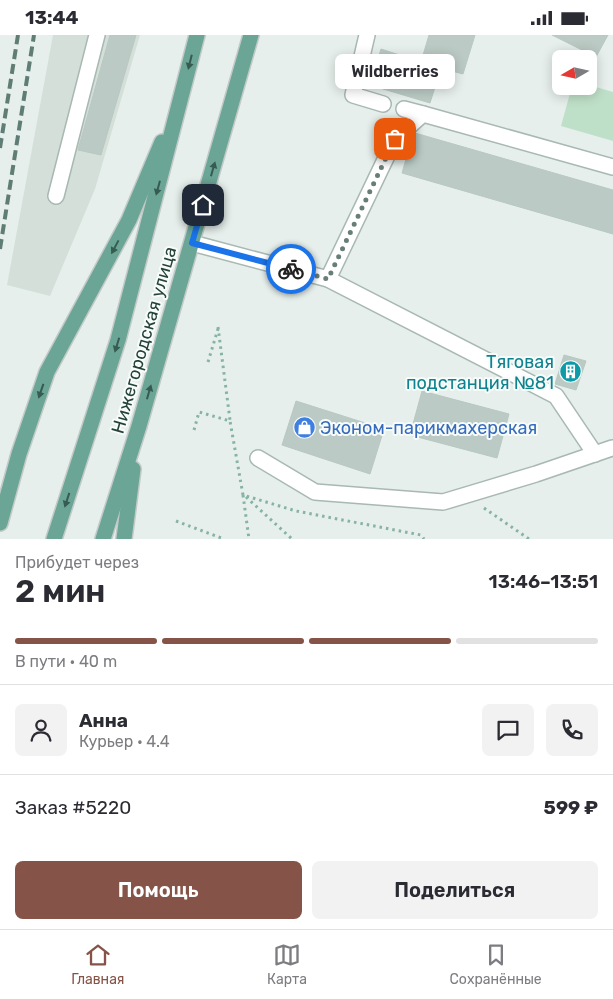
<!DOCTYPE html>
<html lang="ru">
<meta charset="utf-8">
<style>
:root{--surface:#fff;--page:#f2f2f3;--text:#2b2b33;--muted:#7c7c81;--line:#e1e1e2;--accent:#855347}
body{margin:0;font-family:Rubik,sans-serif;background:var(--page);color:var(--text);height:100vh;display:flex;flex-direction:column;font-size:19px;white-space:nowrap}
*{box-sizing:border-box;margin:0}
p{font-size:16px;color:var(--muted)}
.icon{flex:none;width:28px;height:28px;fill:none;stroke:currentColor;stroke-width:2;stroke-linecap:round;stroke-linejoin:round}
.map{position:relative;height:504px;overflow:hidden}
.side{display:flex;flex-direction:column;background:var(--surface);flex:1}
.side>*{flex:none}
.needle{width:32px;rotate:261deg}
.fabs{position:absolute;left:552px;top:15px;display:grid;gap:10px}
.fabs a{display:grid;place-items:center;width:45px;height:45px;border-radius:8px;background:var(--surface);box-shadow:0 2px 12px #0003;font-size:25px}
.pin{position:absolute;display:grid;place-items:center;width:42px;height:42px;color:#fff;margin:-21px;border-radius:10px;box-shadow:0 2px 8px #0006}
.courier{position:absolute;display:grid;place-items:center;width:50px;height:50px;margin:-25px;border:4px solid #1a73e8;border-radius:50%;background:#fff;color:#222;box-shadow:0 1px 6px #0007}
.bubble{position:absolute;height:35px;border-radius:8px;background:var(--surface);box-shadow:0 2px 12px #0003;font-size:16px;font-weight:600;line-height:35px;text-align:center}
.overview em{font-style:normal;font-weight:600}
.overview div{display:flex;flex-direction:column-reverse}
.overview{display:flex;align-items:center;justify-content:space-between;height:85px;padding:0 15px}
h1{font-size:32px;font-weight:600;line-height:38px}
.bar{display:grid;grid-template-columns:repeat(4,1fr);gap:8px 5px;align-content:center;height:60px;padding:0 15px}
.bar i{height:6px;border-radius:4px;background:var(--line)}
.bar .active{background:var(--accent)}
.bar p{grid-column:span 4}
.line{display:flex;align-items:center;gap:12px;padding:0 15px;border-top:1px solid var(--line)}
.line div{flex:1}
.round{display:grid;place-items:center;flex:none;width:52px;height:52px;border-radius:8px;background:var(--page)}
.cta{display:flex;gap:10px;margin-top:auto;padding:10px 15px}
.cta a{flex:1;height:58px;border-radius:8px;background:var(--accent);color:#fff;font-size:20px;font-weight:600;line-height:58px;text-align:center}
.cta a+a{background:var(--page);color:var(--text)}
.status{display:flex;justify-content:space-between;align-items:center;height:35px;padding:0 25px;background:var(--surface);direction:ltr}
.status svg{height:14px;fill:currentColor}
.menu{display:flex;justify-content:space-around;align-items:center;height:70px;border-top:1px solid var(--line);background:var(--surface);font-size:14px;color:var(--muted)}
.menu a{display:grid;justify-items:center;gap:2px}
.menu .active{color:var(--accent)}
.map>svg:first-child{display:block}
</style>
<div class="status"><b>13:44</b><svg viewBox="0 0 49 12"><path d="M0 12V9h3v3zM5 12V6h3v6zM10 12V3h3v9zM15 12V0h3v12zM26 1h20v11H26zM47 4h2v5h-2z"/></svg></div>
<div class="map">
<svg width="613" height="504" viewBox="0 0 613 504">
<rect width="100%" height="100%" fill="#e6efeb"/>
<polygon fill="#d4dfda" points="53,0 140,0 95,154 50,261 7,250"/>
<polygon fill="#bfe0c8" points="589,50 613,57 613,106 561,91 572,51 589,51"/>
<g fill="#bbcac4" stroke="#b8c9c2">
<polygon points="110,0 136,0 101,120 78,115"/>
<polygon points="429,0 475,0 463,39 441,33 430,68 370,50 381,14 421,27"/>
<polygon points="552,0 608,0 596,22"/>
<polygon points="415,98 613,155 613,199 402,138 413,100"/>
<polygon points="564,320 586,326 576,355 555,349"/>
<polygon points="422,356 509,379 497,423 410,400"/>
<polygon points="296,366 384,394 370,439 282,410"/>
</g>
<g fill="none" stroke-linecap="round" stroke-linejoin="round">
<defs>
<g id="minor">
<polyline points="367,0 353,60 383,69"/>
<polyline points="404,74 423,79"/>
<polyline points="56,161 97,0"/>
<polyline points="192,208 328,244 556,361 595,419"/>
<polyline points="328,244 395,104 423,79 613,132"/>
<polyline points="258,423 315,457 443,467 536,439 612,413"/>
</g>
<g id="major">
<polyline points="0,488 19,419 47,337 129,185 162,107"/>
<polyline points="54,504 118,305 197,0"/>
<polyline points="103,504 139,391 251,0"/>
<polyline points="124,504 133,434"/>
</g>
</defs>
<use href="#minor" stroke="#a8b8b2" stroke-width="18"/>
<use href="#major" stroke="#c2cac8" stroke-width="18"/>
<g stroke="#86b3a5" stroke-width="3" stroke-dasharray="2.5 4" stroke-linecap="butt">
<polyline points="218,292 230,385"/>
<polyline points="208,327 218,294"/>
<polyline points="194,395 199,377 230,386 243,460 296,476 421,500 424,504"/>
<polyline points="243,460 249,504"/>
<polyline points="246,462 292,504"/>
<polyline points="484,473 529,504"/>
<polyline points="176,486 224,504"/>
</g>
<use href="#minor" stroke="#fff" stroke-width="15"/>
<use href="#major" stroke="#6aa596" stroke-width="15"/>
<g stroke="#5f7d75" stroke-width="4" stroke-dasharray="10 5" stroke-linecap="butt">
<polyline points="0,113 18,0"/>
<polyline points="0,214 34,0"/>
</g>
</g>
<defs><path id="oneway-solid" d="M-6-.8H1V-3.2L6.5 0L1 3.2V.8H-6Z" transform="scale(1.25)"/></defs>
<g fill="#365b51">
<use href="#oneway-solid" transform="translate(190 27) rotate(104)"/>
<use href="#oneway-solid" transform="translate(213 134) rotate(-74)"/>
<use href="#oneway-solid" transform="translate(158 153) rotate(105)"/>
<use href="#oneway-solid" transform="translate(115 212) rotate(118)"/>
<use href="#oneway-solid" transform="translate(117 310) rotate(107)"/>
<use href="#oneway-solid" transform="translate(41 356) rotate(109)"/>
<use href="#oneway-solid" transform="translate(149 357) rotate(-74)"/>
<use href="#oneway-solid" transform="translate(67 465) rotate(108)"/>
</g>
<g fill="none" stroke-linecap="round" stroke-linejoin="round">
<polyline stroke="#687f78" stroke-width="5" stroke-dasharray="0 9" points="291,234 328,244 395,104"/>
<polyline stroke="#1a73e8" stroke-width="6" points="203,170 192,208 291,234"/>
</g>
<defs>
<symbol id="building-disc" viewBox="-11 -11 22 22"><circle r="9.5" fill="#0f9aa8" stroke="#f7fbf9"/><path d="M-4-6H4V6H1V3H-1V6H-4ZM-2.5-4.3h1.7v1.8h-1.7ZM.8-4.3h1.7v1.8H.8ZM-2.5-1h1.7V.8h-1.7ZM.8-1h1.7V.8H.8Z" fill="#fff"/></symbol>
<symbol id="shop-disc" viewBox="-11 -11 22 22"><circle r="9.5" fill="#3f7fe0" stroke="#f7fbf9"/><path d="M-5-2.5h2.3a2.7 3.5 0 0 1 5.4 0H5L5.5 6h-11ZM-1.5-2.5h3a1.5 2.3 0 0 0-3 0Z" fill="#fff"/></symbol>
</defs>
<g fill-rule="evenodd">
<use href="#building-disc" x="558" y="324" width="25" height="25"/>
<use href="#shop-disc" x="292" y="380" width="25" height="25"/>
</g>
<g text-anchor="middle" stroke-width="4" stroke-linejoin="round" paint-order="stroke">
<g font-size="18" fill="#24423a" stroke="#f7fbf9">
<text transform="translate(144 305) rotate(-74)" y="6">Нижегородская улица</text>
</g>
<g font-size="18" fill="#0d838f" stroke="#f7fbf9" text-anchor="end">
<text x="554" y="333">Тяговая<tspan x="554" dy="21">подстанция №81</tspan></text>
</g>
<g font-size="18" fill="#366cbe" stroke="#f7fbf9" text-anchor="start">
<text x="320" y="399">Эконом-парикмахерская</text>
</g>
</g>
</svg>
<div class="fabs">
<a><svg class="needle" viewBox="-14 -14 28 28"><path d="M0-13l5 13h-10z" fill="#e53935"/><path d="M0 13l5-13h-10z" fill="#7c7c81"/></svg></a>
</div>
<div class="pin" style="left:395px;top:104px;background:#ea580c"><svg class="icon" aria-label="bag" viewBox="0 0 24 24"><path d="M5 8h14l-1 12H6zM9 8a3 3 0 0 1 6 0"/></svg></div>
<div class="pin" style="left:203px;top:170px;background:#1f2937"><svg class="icon" aria-label="home" viewBox="0 0 24 24"><path d="M3 11l9-7 9 7M6 9v11h12V9"/></svg></div>
<div class="courier" style="left:291px;top:234px"><svg class="icon" aria-label="bike" viewBox="0 0 24 24"><circle cx="6" cy="16" r="4"/><circle cx="18" cy="16" r="4"/><path d="M6 16l4-8h5l3 8M10 8l3 8H6M13 5h3"/></svg></div>
<div class="bubble" style="left:335px;top:19px;width:120px">Wildberries</div>
</div>
<section class="side">
<div class="overview"><div><h1>2 мин</h1><p>Прибудет через</p></div><em>13:46–13:51</em></div>
<div class="bar"><i class="active"></i><i class="active"></i><i class="active"></i><i></i><p>В пути · 40 m</p></div>
<div class="line" style="height:90px"><a class="round"><svg class="icon" aria-label="person" viewBox="0 0 24 24"><circle cx="12" cy="8" r="4"/><path d="M4 21q1-7 8-7t8 7"/></svg></a><div><b>Анна</b><p>Курьер · 4.4</p></div><a class="round"><svg class="icon" aria-label="chat" viewBox="0 0 24 24"><path d="M4 5h16v11H9l-5 4z"/></svg></a><a class="round"><svg class="icon" aria-label="phone" viewBox="0 0 24 24"><path d="M5 4h4l2 5-3 2q2 4 5 5l2-3 5 2v4C11 20 4 13 5 4z"/></svg></a></div>
<div class="line" style="height:65px"><div>Заказ #5220</div><b>599 ₽</b></div>
<div class="cta"><a>Помощь</a><a>Поделиться</a></div>
</section>
<nav class="menu">
<a class="active"><svg class="icon" aria-label="home" viewBox="0 0 24 24"><path d="M3 11l9-7 9 7M6 9v11h12V9"/></svg>Главная</a>
<a><svg class="icon" aria-label="map" viewBox="0 0 24 24"><path d="M3 6l6-2 6 2 6-2v14l-6 2-6-2-6 2zM9 4v14M15 6v14"/></svg>Карта</a>
<a><svg class="icon" aria-label="saved" viewBox="0 0 24 24"><path d="M7 4h10v16l-5-4-5 4z"/></svg>Сохранённые</a>
</nav>
